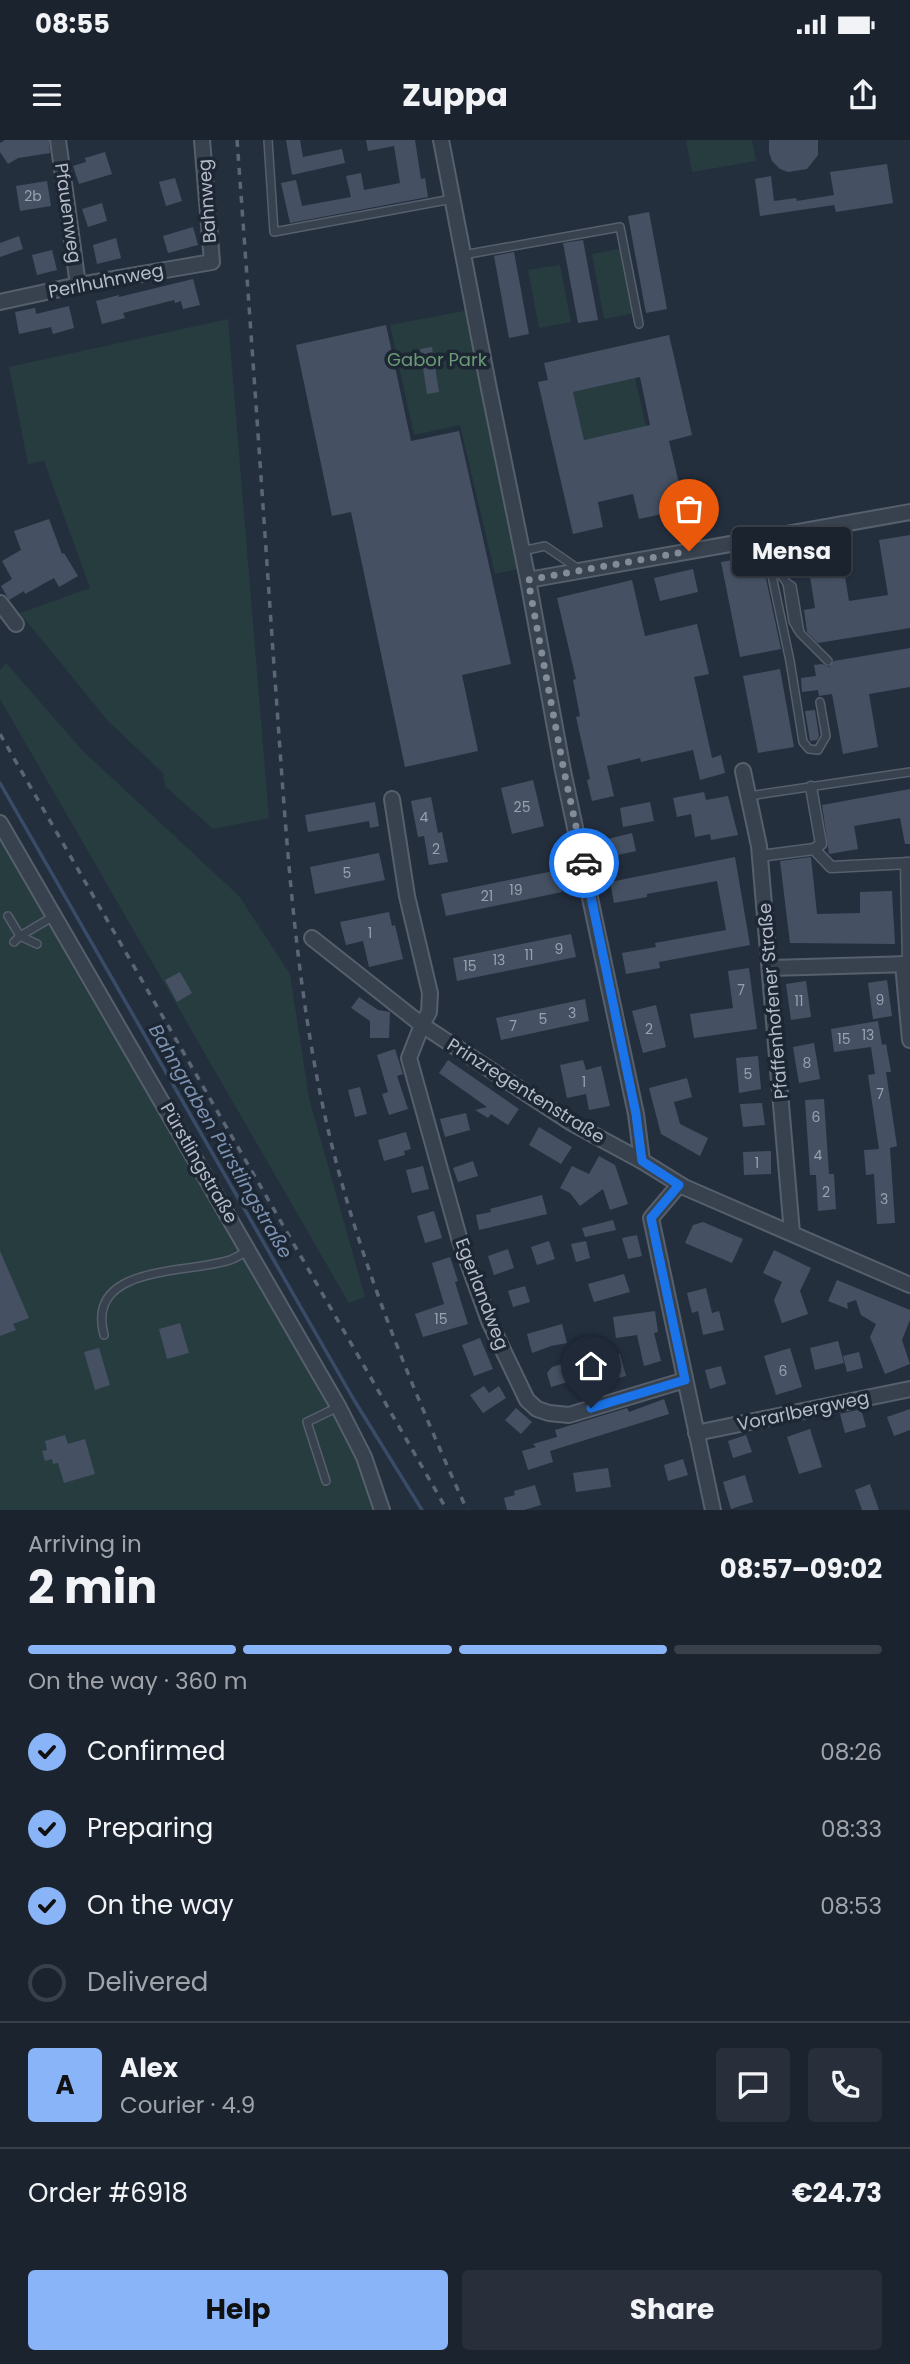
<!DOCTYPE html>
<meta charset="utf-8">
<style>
:root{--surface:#1b232e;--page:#282f3a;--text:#f1f3f6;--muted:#a0a4aa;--line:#39404a;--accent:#8ab4f8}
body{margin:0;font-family:Poppins,sans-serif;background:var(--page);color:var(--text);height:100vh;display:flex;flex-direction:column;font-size:26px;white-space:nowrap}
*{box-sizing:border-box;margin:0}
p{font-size:23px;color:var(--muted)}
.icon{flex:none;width:38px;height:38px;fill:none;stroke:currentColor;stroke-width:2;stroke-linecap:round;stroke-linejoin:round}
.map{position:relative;height:1370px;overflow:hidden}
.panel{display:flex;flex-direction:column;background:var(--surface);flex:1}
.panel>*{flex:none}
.pin{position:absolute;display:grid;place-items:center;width:60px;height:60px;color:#fff;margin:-72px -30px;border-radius:50% 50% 50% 0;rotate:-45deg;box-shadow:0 0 7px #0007}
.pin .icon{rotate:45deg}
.courier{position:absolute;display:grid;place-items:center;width:70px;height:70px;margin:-35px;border:5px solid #1a73e8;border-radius:50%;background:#fff;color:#222;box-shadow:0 2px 9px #0007}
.bubble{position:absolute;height:49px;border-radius:7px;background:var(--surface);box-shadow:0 2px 5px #0004,0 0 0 2px var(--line);font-size:23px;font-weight:700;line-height:49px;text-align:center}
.head em{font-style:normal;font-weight:700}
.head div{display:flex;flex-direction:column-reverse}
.head{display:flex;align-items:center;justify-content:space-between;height:119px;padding:0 28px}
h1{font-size:46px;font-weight:700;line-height:52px}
.bar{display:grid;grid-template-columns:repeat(4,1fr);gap:10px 7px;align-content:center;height:84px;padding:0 28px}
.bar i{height:9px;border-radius:5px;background:var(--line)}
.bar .selected{background:var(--accent)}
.bar p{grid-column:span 4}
.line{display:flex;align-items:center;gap:18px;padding:0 28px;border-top:2px solid var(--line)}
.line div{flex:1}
.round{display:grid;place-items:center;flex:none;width:74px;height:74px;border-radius:7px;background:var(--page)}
ol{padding:0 28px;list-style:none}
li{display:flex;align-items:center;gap:21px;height:77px}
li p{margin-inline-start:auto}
li .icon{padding:7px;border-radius:50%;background:var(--accent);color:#111;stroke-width:4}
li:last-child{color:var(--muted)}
li i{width:38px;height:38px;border:4px solid var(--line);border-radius:50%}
.primary-button{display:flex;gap:14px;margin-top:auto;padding:14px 28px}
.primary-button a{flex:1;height:80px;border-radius:7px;background:var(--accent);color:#111;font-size:28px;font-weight:700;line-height:80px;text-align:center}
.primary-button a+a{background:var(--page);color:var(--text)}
.status{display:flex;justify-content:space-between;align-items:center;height:49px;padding:0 35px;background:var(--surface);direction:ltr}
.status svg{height:19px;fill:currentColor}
header{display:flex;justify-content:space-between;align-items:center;height:91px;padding:0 28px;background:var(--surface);font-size:32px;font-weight:700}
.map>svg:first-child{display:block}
</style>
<div class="status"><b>08:55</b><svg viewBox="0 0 49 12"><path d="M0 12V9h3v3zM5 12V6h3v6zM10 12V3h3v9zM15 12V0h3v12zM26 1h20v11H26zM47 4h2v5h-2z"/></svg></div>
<header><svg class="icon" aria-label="menu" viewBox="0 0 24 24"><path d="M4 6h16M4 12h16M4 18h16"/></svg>Zuppa<svg class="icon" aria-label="share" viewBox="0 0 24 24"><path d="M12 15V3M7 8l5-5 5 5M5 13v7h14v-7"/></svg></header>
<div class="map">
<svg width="910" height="1370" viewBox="0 0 910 1370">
<rect width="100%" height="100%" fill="#242f3e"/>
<g fill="#263c3f">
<polygon points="686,0 752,0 756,21 692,32"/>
<polygon points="629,107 642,172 604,179 592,114"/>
<polygon points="560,125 571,182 539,188 528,130"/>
<polygon points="469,170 518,429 495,434 460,285 414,295 390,185"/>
<polygon points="228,179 269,678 213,689 165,646 163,633 108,581 20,473 90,448 44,321 28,324 9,227"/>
<polygon points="635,238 646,286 584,300 573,252"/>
<polygon points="6,523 82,610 239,756 290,834 309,958 365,1157 349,1163 0,559 0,530"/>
<polygon points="0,683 338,1266 377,1370 0,1370"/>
</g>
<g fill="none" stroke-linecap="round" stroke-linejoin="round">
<polyline stroke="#394c67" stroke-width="3.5" points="0,643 354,1260 422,1370"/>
</g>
<g fill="#455162" fill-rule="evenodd">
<polygon points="5,0 49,0 50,13 18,18 8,24 0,12 0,3"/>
<polygon points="286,0 300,0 303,17 342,9 345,23 292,35"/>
<polygon points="366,0 415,0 421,39 425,38 428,57 290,83 281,43 296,40 302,66 351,57 346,36 361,33 364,50 400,43 394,6 368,11"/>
<polygon points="769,0 818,0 818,15 807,29 788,32 780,29 772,21 769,12"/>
<polygon points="105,12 112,34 79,44 73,26 86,22 85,18"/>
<polygon points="887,24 893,63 836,72 834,65 760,76 755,39 771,36 774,61 796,58 797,61 834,55 830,32"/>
<polygon points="175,38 182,61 166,66 159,42"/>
<polygon points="47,41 51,66 20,71 16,46"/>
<polygon points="102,63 107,81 88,87 82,69"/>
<polygon points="649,72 667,169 646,173 628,76"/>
<polygon points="193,87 198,105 168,113 163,96"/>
<polygon points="19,96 23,109 0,117 0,103"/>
<polygon points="116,98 121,118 97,124 93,105"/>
<polygon points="583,100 598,180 578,183 563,103"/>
<polygon points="52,110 57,130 37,135 32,115"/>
<polygon points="514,112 529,194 509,198 494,116"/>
<polygon points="193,139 200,165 183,169 181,161 175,163 174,160 123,173 125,178 102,184 96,161 119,155 119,157"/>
<polygon points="69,166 74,188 53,194 51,187 19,194 15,172 35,168 36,174"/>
<polygon points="386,185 411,301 459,291 511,524 462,535 478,611 405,627 351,372 332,376 296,205"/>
<path d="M 669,195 L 692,295 L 669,301 L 685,369 L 639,379 L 633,354 L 598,362 L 603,387 L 573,394 L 538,242 L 548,240 L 544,223 ZM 640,237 L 650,285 L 584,300 L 573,252 Z"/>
<polygon points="432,207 439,252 427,254 420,209"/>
<polygon points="49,379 62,414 64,413 78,436 59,447 54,438 25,454 24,451 9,460 1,446 12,439 2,421 21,410 14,391"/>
<polygon points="910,395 910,488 818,503 807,492 804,470 815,468 806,411 840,406 849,461 888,455 879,400"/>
<polygon points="761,415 781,509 740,517 721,422"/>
<polygon points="693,429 698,452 660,461 654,438"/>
<polygon points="632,440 645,496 697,484 709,534 694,537 712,618 721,615 725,633 700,640 693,610 641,622 640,618 607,626 614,656 592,661 587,640 590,639 576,577 580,576 573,540 576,539 557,458"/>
<polygon points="910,508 910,547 869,554 878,607 843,614 832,554 819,556 818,550 802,552 801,538 816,536 814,525 822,524 829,527 834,521"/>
<polygon points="780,529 794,607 758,613 743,536"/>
<polygon points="815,570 819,596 817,600 810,601 805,571"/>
<polygon points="533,640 544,686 512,694 501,648"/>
<polygon points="910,649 910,704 905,704 900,678 854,686 858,709 829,714 822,665"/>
<polygon points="704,652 706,660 728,656 738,695 711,700 710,694 695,697 691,674 677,677 673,658"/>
<polygon points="431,657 438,693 442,692 448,722 429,725 424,696 418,697 411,661"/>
<polygon points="375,662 379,686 370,688 369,681 308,692 305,675"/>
<polygon points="650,662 654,681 623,687 620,668"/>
<polygon points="632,693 636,711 604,718 600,701"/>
<polygon points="379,713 385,740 315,754 310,727"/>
<polygon points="735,717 750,805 659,822 660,828 626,834 622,813 656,807 655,803 726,790 717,741 647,754 647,757 614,763 610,742"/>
<polygon points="811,717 817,774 860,773 860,752 892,751 895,804 790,803 780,721"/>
<polygon points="558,730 562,752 446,776 441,754"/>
<polygon points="389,772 392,786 395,785 403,819 369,827 363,801 346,805 340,782"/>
<polygon points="571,794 576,817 457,841 453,818"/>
<polygon points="749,828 757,889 694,898 690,874 733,868 728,831"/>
<polygon points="180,832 192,853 177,862 165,840"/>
<polygon points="887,840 892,876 873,879 868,843"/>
<polygon points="806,841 811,877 791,880 786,844"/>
<polygon points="359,857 378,870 390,872 389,898 370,898 370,881 351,868"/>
<polygon points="585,859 589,881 501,900 496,878"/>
<polygon points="656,865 666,907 643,913 632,871"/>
<polygon points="878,881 882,905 886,904 891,932 886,932 897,1006 890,1008 895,1083 877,1084 874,1034 866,1035 864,1010 879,1009 868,935 875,934 871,907 834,912 831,889"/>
<polygon points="814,903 820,939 799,943 793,907"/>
<polygon points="395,909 403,934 397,936 408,969 389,975 382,954 388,952 377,915"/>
<polygon points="758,916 761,949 739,953 736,918"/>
<polygon points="448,920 519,969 508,985 491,974 488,978 475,970 487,967 439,933"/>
<polygon points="583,920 586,930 601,926 610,966 589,970 586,954 567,958 560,925"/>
<polygon points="687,938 692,957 674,962 680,984 708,998 700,1016 661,994 649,948"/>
<polygon points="360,947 367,974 355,977 348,950"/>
<polygon points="824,959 829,1034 834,1034 836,1069 818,1071 816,1035 810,1035 805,960"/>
<polygon points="762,963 765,985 743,987 740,964"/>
<polygon points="466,973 470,990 445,997 440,979"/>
<polygon points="539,987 572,1007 561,1024 529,1005"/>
<polygon points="406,992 411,1009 404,1011 405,1015 384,1021 378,1000"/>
<polygon points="771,1011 771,1034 744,1035 743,1012"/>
<polygon points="599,1016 615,1025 628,1064 610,1070 603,1049 580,1066 570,1053 560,1048 572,1026 589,1034"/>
<polygon points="473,1021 478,1036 458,1042 453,1028"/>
<polygon points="423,1026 429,1049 412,1053 406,1030"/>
<polygon points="542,1055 547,1074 479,1090 476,1075 491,1072 490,1069"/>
<polygon points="434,1071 442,1098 425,1103 417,1076"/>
<polygon points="613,1080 616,1090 585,1097 582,1088"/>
<polygon points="703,1082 743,1099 732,1123 685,1103 693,1085"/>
<polygon points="637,1095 642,1116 628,1119 622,1098"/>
<polygon points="549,1101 555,1119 537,1125 531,1107"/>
<polygon points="586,1101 590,1118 576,1122 571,1104"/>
<polygon points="508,1109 514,1128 494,1135 488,1116"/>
<polygon points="774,1110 811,1128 800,1151 808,1174 782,1183 774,1160 782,1142 763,1133"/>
<polygon points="0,1111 29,1178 13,1184 16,1190 0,1196"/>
<polygon points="450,1117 458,1141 455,1142 468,1184 423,1197 415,1174 444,1164 432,1123"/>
<polygon points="624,1134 630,1152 594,1162 588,1144"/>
<polygon points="837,1140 910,1170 910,1180 902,1200 910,1224 885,1234 870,1197 876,1184 861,1175 856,1160 847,1163 848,1169 828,1161"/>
<polygon points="525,1146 530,1162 513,1167 508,1151"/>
<polygon points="706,1148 712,1173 719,1171 724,1190 703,1195 698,1171 692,1173 687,1153"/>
<polygon points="655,1171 658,1192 654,1193 661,1221 644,1226 637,1195 616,1198 613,1177"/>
<polygon points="180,1183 189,1213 167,1219 159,1189"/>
<polygon points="562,1184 567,1203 551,1206 532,1213 527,1194"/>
<polygon points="480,1198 493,1229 474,1236 462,1205"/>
<polygon points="838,1201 844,1223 815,1230 810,1208"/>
<polygon points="99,1208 110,1245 95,1250 84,1212"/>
<polygon points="790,1208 802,1247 776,1255 764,1216"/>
<polygon points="859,1212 863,1228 847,1232 843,1216"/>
<polygon points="620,1214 626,1236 599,1243 593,1221"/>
<polygon points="566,1223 571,1241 551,1247 547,1233 552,1227"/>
<polygon points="721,1226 726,1244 710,1249 705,1230"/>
<polygon points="484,1246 489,1253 499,1246 506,1258 483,1273 470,1255"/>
<polygon points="664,1259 669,1274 550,1311 553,1322 528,1330 522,1311 536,1307 533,1304 557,1297 555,1290 627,1268 629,1272"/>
<polygon points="516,1268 532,1282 521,1294 505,1280"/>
<polygon points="861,1269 866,1287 845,1293 840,1274"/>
<polygon points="910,1269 910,1290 894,1296 887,1277"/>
<polygon points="810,1289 822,1327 799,1334 787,1297"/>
<polygon points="65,1295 68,1304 85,1299 95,1334 64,1343 58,1323 53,1324 52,1319 45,1321 42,1311 47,1310 45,1301"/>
<polygon points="746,1295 752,1312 733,1318 728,1301"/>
<polygon points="683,1319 688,1335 668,1341 664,1325"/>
<polygon points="608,1328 611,1347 576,1352 573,1333"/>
<polygon points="745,1335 753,1362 731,1369 723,1342"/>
<polygon points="870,1344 879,1370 862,1370 855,1350"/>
<polygon points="535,1345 541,1365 524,1370 507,1370 504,1358 515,1355 514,1351"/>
</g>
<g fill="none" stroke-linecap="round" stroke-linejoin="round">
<defs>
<g id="service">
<polyline points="268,0 274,92 452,59"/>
<polyline points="463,115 620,87 639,184"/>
<polyline points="764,398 790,521 803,602 809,609 818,610 826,596 820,562"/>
<polyline points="522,411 545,406 580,430"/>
<polyline points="772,423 787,443 792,446 800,493 828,521"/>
<polyline points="787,443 793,481 798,490"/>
<polyline points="749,656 910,632"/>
<polyline points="8,776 20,796 54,776"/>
<polyline points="14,802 20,796 37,804"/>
<path d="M 104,1195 C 85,1124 188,1134 230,1120 C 236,1118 243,1113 249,1110"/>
<polyline points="326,1341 307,1282 338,1267"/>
</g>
<g id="pedestrian">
<polyline points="811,647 821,704 814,709"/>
<polyline points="760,716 814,709 831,727 910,723"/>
<polyline points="906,723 908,824"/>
</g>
<g id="minor">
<polyline points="58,0 78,145"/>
<polyline points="441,0 489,249 528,440 563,631 636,974 642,1021"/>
<polyline points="0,162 78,145 212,122 202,0"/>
<polyline points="528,440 910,372"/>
<polyline points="0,463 16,484"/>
<polyline points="743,631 759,706 792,1093"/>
<polyline points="392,659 407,756 430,853 429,872 422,885 409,918 460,1101 489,1181 527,1260 537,1269 549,1273 569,1275 685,1240"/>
<polyline points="0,683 338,1266 364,1317 382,1370"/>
<polyline points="312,798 422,885 570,982 642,1021 684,1047 910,1145"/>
<polyline points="903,824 910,900"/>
<polyline points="770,828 910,824"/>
<polyline points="679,1045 651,1078 713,1370"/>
<polyline points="696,1293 910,1249"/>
</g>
</defs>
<use href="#service" stroke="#565f6c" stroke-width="10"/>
<use href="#pedestrian" stroke="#565f6c" stroke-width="13"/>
<use href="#minor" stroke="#565f6c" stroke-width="18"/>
<use href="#service" stroke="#38414e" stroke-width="7"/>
<use href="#pedestrian" stroke="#38414e" stroke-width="10"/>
<use href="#minor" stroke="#38414e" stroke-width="14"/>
<g stroke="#5a6575" stroke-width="3.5" stroke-dasharray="7 7" stroke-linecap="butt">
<path d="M 237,0 C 250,175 262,351 274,526 C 285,674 292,822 323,967 C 353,1107 408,1239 467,1370"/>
<polyline points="0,594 447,1370"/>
</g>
</g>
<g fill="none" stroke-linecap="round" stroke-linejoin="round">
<polyline stroke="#828b98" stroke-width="7" stroke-dasharray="0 12.6" points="584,723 564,631 528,440 689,411"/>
<polyline stroke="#1a73e8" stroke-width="9" points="584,723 636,974 642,1021 679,1045 651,1078 685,1240 591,1268"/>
</g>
<g text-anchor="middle" stroke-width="7" stroke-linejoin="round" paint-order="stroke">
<g font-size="14" fill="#98a1af">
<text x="33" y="61">2b</text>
<text x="522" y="672">25</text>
<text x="424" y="682">4</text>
<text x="436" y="714">2</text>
<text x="347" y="738">5</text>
<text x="516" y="755">19</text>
<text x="487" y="761">21</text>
<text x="370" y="798">1</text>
<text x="559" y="814">9</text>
<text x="529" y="820">11</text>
<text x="499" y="825">13</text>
<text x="470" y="831">15</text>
<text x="741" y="855">7</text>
<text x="880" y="865">9</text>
<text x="799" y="866">11</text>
<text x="572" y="878">3</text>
<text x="543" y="884">5</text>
<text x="513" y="891">7</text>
<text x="649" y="894">2</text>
<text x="868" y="900">13</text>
<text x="844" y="904">15</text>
<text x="807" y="928">8</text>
<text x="748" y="939">5</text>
<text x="584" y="947">1</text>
<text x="880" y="959">7</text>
<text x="816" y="982">6</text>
<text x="818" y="1020">4</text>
<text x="757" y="1028">1</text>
<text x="826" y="1057">2</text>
<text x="884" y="1064">3</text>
<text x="441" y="1184">15</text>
<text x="783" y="1236">6</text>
</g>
<g font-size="18" fill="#b4bcc9" stroke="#1d2633">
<text transform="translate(207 61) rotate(-94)" y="6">Bahnweg</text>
<text transform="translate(68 73) rotate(82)" y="6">Pfauenweg</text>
<text transform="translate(106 141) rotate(-11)" y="6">Perlhuhnweg</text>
<text transform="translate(773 861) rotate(-95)" y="6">Pfaffenhofener Straße</text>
<text transform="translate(526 951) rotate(32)" y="6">Prinzregentenstraße</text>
<text transform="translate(199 1023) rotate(60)" y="6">Pürstlingstraße</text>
<text transform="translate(482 1154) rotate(69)" y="6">Egerlandweg</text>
<text transform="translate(803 1271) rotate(-12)" y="6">Vorarlbergweg</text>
</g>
<g font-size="18" fill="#6b9a76" stroke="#1d2633">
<text x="437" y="226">Gabor Park</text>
</g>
<g font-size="19" font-style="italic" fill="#7c92b1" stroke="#1d2633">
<text transform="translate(221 1001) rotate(60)" y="7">Bahngraben Pürstlingstraße</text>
</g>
</g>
</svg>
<div class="pin" style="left:689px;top:411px;background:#ea580c"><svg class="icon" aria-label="bag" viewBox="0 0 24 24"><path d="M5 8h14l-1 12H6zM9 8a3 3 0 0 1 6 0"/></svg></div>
<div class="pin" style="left:591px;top:1268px;background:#1f2937"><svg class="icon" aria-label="home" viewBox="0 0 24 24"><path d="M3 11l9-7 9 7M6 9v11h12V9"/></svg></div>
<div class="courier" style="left:584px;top:723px"><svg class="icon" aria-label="car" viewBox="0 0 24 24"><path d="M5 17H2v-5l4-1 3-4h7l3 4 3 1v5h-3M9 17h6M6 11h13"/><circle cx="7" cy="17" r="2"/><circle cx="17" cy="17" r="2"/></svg></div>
<div class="bubble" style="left:732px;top:387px;width:119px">Mensa</div>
</div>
<section class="panel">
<div class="head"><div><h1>2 min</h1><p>Arriving in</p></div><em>08:57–09:02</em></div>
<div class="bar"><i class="selected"></i><i class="selected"></i><i class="selected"></i><i></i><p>On the way · 360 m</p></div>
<ol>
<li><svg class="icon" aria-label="check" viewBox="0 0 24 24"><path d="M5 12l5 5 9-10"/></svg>Confirmed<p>08:26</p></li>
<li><svg class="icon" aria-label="check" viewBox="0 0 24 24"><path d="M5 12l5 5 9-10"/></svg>Preparing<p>08:33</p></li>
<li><svg class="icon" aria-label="check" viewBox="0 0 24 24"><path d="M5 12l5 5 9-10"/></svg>On the way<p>08:53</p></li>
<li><i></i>Delivered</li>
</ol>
<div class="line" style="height:126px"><b class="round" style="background:var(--accent);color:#111">A</b><div><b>Alex</b><p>Courier · 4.9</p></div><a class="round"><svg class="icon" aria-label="chat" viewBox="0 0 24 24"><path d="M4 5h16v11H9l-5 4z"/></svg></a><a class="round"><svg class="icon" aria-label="phone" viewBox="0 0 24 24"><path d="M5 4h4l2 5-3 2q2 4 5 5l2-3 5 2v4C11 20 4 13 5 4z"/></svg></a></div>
<div class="line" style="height:91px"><div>Order #6918</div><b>€24.73</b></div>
<div class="primary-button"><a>Help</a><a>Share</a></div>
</section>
